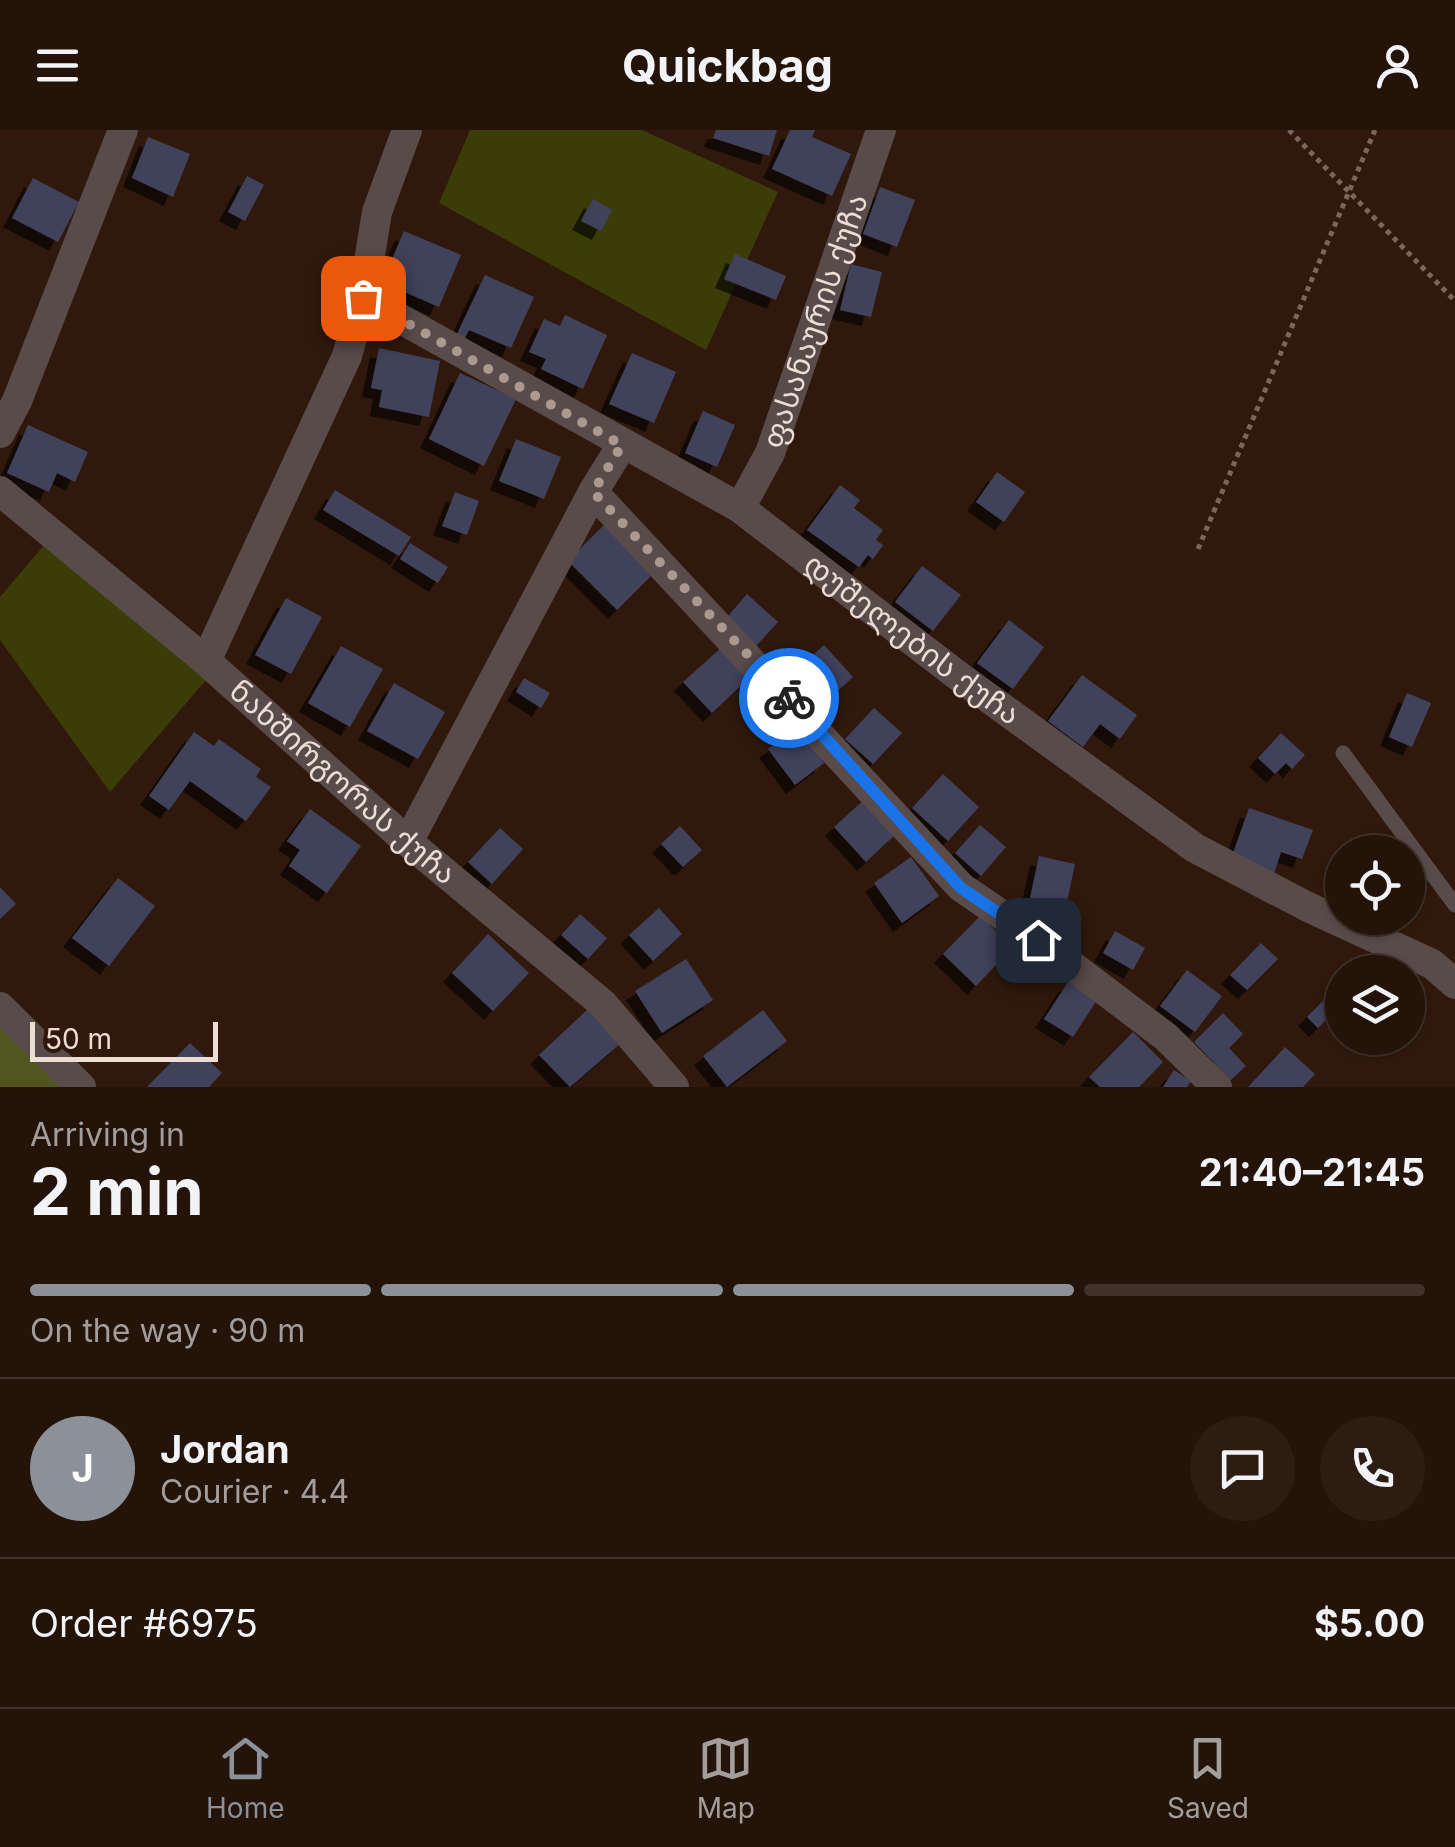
<!DOCTYPE html>
<meta charset="utf-8">
<style>
:root{--surface:#241309;--page:#2c1c12;--text:#f1f3f6;--muted:#a39e9c;--line:#41322a;--accent:#8c9099}
body{margin:0;font-family:Inter,"Noto Sans Georgian",sans-serif;background:var(--page);color:var(--text);height:100vh;display:flex;flex-direction:column;font-size:38px;white-space:nowrap}
*{box-sizing:border-box;margin:0}
p{font-size:32px;color:var(--muted)}
.icon{flex:none;width:55px;height:55px;fill:none;stroke:currentColor;stroke-width:2;stroke-linecap:round;stroke-linejoin:round}
.map{position:relative;height:957px;overflow:hidden}
.details{display:flex;flex-direction:column;background:var(--surface);flex:1}
.details>*{flex:none}
.buttons{position:absolute;left:1325px;top:705px;display:grid;gap:20px}
.buttons a{display:grid;place-items:center;width:100px;height:100px;border-radius:50%;background:var(--surface);box-shadow:0 2px 8px #0004,0 0 0 2px var(--line);font-size:50px}
.scale{position:absolute;left:30px;bottom:25px;width:188px;box-sizing:border-box;padding-left:10px;border:5px solid #edddd5;border-top:0;font-size:28px;line-height:35px;white-space:nowrap;color:#edddd5;-webkit-text-stroke:8px #30190c;paint-order:stroke}
.pin{position:absolute;display:grid;place-items:center;width:85px;height:85px;color:#fff;margin:-42px;border-radius:20px;box-shadow:0 5px 15px #0006}
.courier{position:absolute;display:grid;place-items:center;width:100px;height:100px;margin:-50px;border:8px solid #1a73e8;border-radius:50%;background:#fff;color:#222;box-shadow:0 2px 12px #0007}
.overview em{font-style:normal;font-weight:700}
.overview div{display:flex;flex-direction:column-reverse}
.overview{display:flex;align-items:center;justify-content:space-between;height:170px;padding:0 30px}
h1{font-size:65px;font-weight:700;line-height:75px}
.bar{display:grid;grid-template-columns:repeat(4,1fr);gap:15px 10px;align-content:center;height:120px;padding:0 30px}
.bar i{height:12px;border-radius:8px;background:var(--line)}
.bar .active{background:var(--accent)}
.bar p{grid-column:span 4}
.line{display:flex;align-items:center;gap:25px;padding:0 30px;border-top:2px solid var(--line)}
.line div{flex:1}
.round{display:grid;place-items:center;flex:none;width:105px;height:105px;border-radius:52px;background:var(--page)}
header{display:flex;justify-content:space-between;align-items:center;height:130px;padding:0 30px;background:var(--surface);font-size:45px;font-weight:700}
.tabs{display:flex;justify-content:space-around;align-items:center;height:140px;border-top:2px solid var(--line);background:var(--surface);font-size:28px;color:var(--muted)}
.tabs a{display:grid;justify-items:center;gap:5px}
.tabs .active{color:var(--accent)}
.map>svg:first-child{display:block}
</style>
<header><svg class="icon" aria-label="menu" viewBox="0 0 24 24"><path d="M4 6h16M4 12h16M4 18h16"/></svg>Quickbag<svg class="icon" aria-label="person" viewBox="0 0 24 24"><circle cx="12" cy="8" r="4"/><path d="M4 21q1-7 8-7t8 7"/></svg></header>
<div class="map">
<svg width="1455" height="957" viewBox="0 0 1455 957">
<defs>
<filter id="shadow"><feDropShadow dx="-9" dy="9" stdDeviation="0" flood-color="#0009"/></filter>
</defs>
<rect width="100%" height="100%" fill="#30190c"/>
<g fill="#3a3d07">
<polygon points="470,0 642,0 778,62 706,220 439,73"/>
<polygon points="46,413 206,550 110,662 0,510 0,467"/>
</g>
<polygon fill="#50541f" points="0,892 63,957 0,957"/>
<g fill="#40425b" filter="url(#shadow)">
<polygon points="716,0 777,0 769,26 713,8"/>
<polygon points="790,0 815,0 812,7 851,24 832,66 772,39"/>
<polygon points="148,7 190,24 173,67 132,48"/>
<polygon points="247,46 264,55 245,91 228,82"/>
<polygon points="33,48 79,72 58,112 12,88"/>
<polygon points="880,57 915,70 897,117 863,104"/>
<polygon points="593,69 612,80 601,101 581,91"/>
<polygon points="404,101 461,125 439,177 400,160 395,170 378,162"/>
<polygon points="735,124 786,146 776,170 724,149"/>
<polygon points="851,134 882,142 871,187 840,180"/>
<polygon points="485,145 534,167 511,218 469,200 464,210 456,206"/>
<polygon points="565,185 607,205 583,259 541,239 546,229 529,222 544,189 560,196"/>
<polygon points="379,218 440,231 429,287 379,277 382,260 371,258"/>
<polygon points="632,223 676,242 654,293 609,274"/>
<polygon points="460,243 516,269 484,336 429,309"/>
<polygon points="703,281 735,295 717,337 685,323"/>
<polygon points="28,295 88,322 75,352 57,343 49,362 7,343"/>
<polygon points="516,309 561,327 544,369 499,351"/>
<polygon points="997,342 1025,362 1004,392 976,372"/>
<polygon points="840,355 860,370 854,378 883,400 876,410 883,415 873,429 868,425 859,437 807,400"/>
<polygon points="335,360 411,407 399,426 323,380"/>
<polygon points="455,362 479,371 467,405 442,396"/>
<polygon points="605,394 654,443 617,480 568,431"/>
<polygon points="410,413 448,437 438,453 400,429"/>
<polygon points="922,436 961,465 933,501 895,472"/>
<polygon points="747,464 778,492 756,516 726,488"/>
<polygon points="286,468 322,487 291,544 255,525"/>
<polygon points="1009,490 1044,517 1013,559 977,533"/>
<polygon points="824,515 853,547 819,578 790,546"/>
<polygon points="341,516 383,539 350,597 308,573"/>
<polygon points="721,518 749,548 712,583 683,552"/>
<polygon points="1082,545 1137,585 1120,609 1100,594 1083,617 1048,591"/>
<polygon points="524,548 550,563 541,578 516,562"/>
<polygon points="394,553 445,582 418,629 367,601"/>
<polygon points="1407,563 1431,573 1412,617 1389,607"/>
<polygon points="874,578 902,603 873,634 845,609"/>
<polygon points="798,597 824,633 795,655 768,619"/>
<polygon points="194,602 214,616 219,609 261,639 256,647 271,657 246,691 190,651 169,680 149,666"/>
<polygon points="1281,603 1305,625 1292,639 1286,633 1275,644 1258,628"/>
<polygon points="943,644 979,677 948,711 912,678"/>
<polygon points="866,668 898,702 866,732 834,697"/>
<polygon points="1249,678 1313,700 1302,729 1281,722 1274,744 1231,729"/>
<polygon points="310,679 361,716 327,763 289,736 300,720 287,711"/>
<polygon points="980,695 1006,717 981,746 955,723"/>
<polygon points="680,696 702,720 683,737 661,714"/>
<polygon points="500,698 523,719 492,754 468,732"/>
<polygon points="1039,726 1075,734 1065,781 1029,773"/>
<polygon points="911,727 939,766 902,793 874,753"/>
<polygon points="118,748 155,776 109,836 72,808"/>
<polygon points="0,757 16,774 0,789"/>
<polygon points="659,778 682,804 653,831 629,805"/>
<polygon points="580,784 607,808 588,829 561,805"/>
<polygon points="980,786 1013,817 976,856 943,824"/>
<polygon points="1115,801 1145,818 1133,840 1103,823"/>
<polygon points="488,804 529,843 493,881 452,843"/>
<polygon points="1261,813 1278,829 1247,860 1230,845"/>
<polygon points="686,829 713,870 662,903 635,861"/>
<polygon points="1187,840 1222,866 1195,902 1160,876"/>
<polygon points="1068,852 1097,870 1073,907 1044,889"/>
<polygon points="1332,862 1342,873 1318,898 1307,887"/>
<polygon points="588,879 621,913 570,957 539,925"/>
<polygon points="763,880 787,911 727,957 703,926"/>
<polygon points="1223,883 1243,904 1229,918 1246,936 1231,950 1194,912"/>
<polygon points="1133,902 1163,932 1139,957 1100,957 1089,947"/>
<polygon points="190,913 222,943 209,957 147,957"/>
<polygon points="1285,917 1315,944 1303,957 1248,957"/>
<polygon points="1174,940 1191,951 1187,957 1163,957"/>
</g>
<g fill="none" stroke-linecap="round" stroke-linejoin="round">
<g stroke="#7b665b" stroke-width="5" stroke-dasharray="5 5" stroke-linecap="butt">
<polyline points="1289,0 1455,171"/>
<polyline points="1198,419 1375,0"/>
</g>
<polyline stroke="#594b4a" stroke-width="15" points="1343,623 1455,775"/>
<g stroke="#594b4a" stroke-width="30">
<path id="s1" d="M 363,168 L 740,378 L 957,545 L 1195,718 L 1308,777 L 1432,834 L 1455,854"/>
<polyline points="0,303 17,271 123,0"/>
<path id="s2" d="M 0,361 L 206,531 L 408,712 L 603,874 L 674,957"/>
<polyline points="593,362 961,757 1038,810 1166,907 1217,957"/>
<path id="s3" d="M 740,378 L 770,323 L 881,0"/>
<polyline points="206,531 347,226 363,168 377,82 407,0"/>
<polyline points="408,712 593,362 622,315"/>
</g>
<polyline stroke="#594b4a" stroke-width="30" points="0,877 81,957"/>
</g>
<g fill="none" stroke-linecap="round" stroke-linejoin="round">
<polyline stroke="#ab988f" stroke-width="10" stroke-dasharray="0 18" points="363,168 622,315 593,362 789,568"/>
<polyline stroke="#1a73e8" stroke-width="12" points="789,568 961,758 1038,810"/>
</g>
<g text-anchor="middle" stroke-width="9" stroke-linejoin="round" paint-order="stroke">
<g font-size="30" fill="#edddd5" stroke="#30190c">
<text dy="10" stroke="none"><textPath href="#s3" startOffset="202">ფასანაურის ქუჩა</textPath></text>
<text dy="10" stroke="none"><textPath href="#s1" startOffset="648">დუშელების ქუჩა</textPath></text>
<text dy="10" stroke="none"><textPath href="#s2" startOffset="450">ნახშირგორას ქუჩა</textPath></text>
</g>
</g>
</svg>
<div class="buttons">
<a><svg class="icon" aria-label="locate" viewBox="0 0 24 24"><circle cx="12" cy="12" r="6"/><path d="M12 2v4M12 18v4M2 12h4M18 12h4"/></svg></a>
<a><svg class="icon" aria-label="layers" viewBox="0 0 24 24"><path d="M12 4l9 5-9 5-9-5zM3 14l9 5 9-5"/></svg></a>
</div>
<div class="scale">50 m</div>
<div class="pin" style="left:363px;top:168px;background:#ea580c"><svg class="icon" aria-label="bag" viewBox="0 0 24 24"><path d="M5 8h14l-1 12H6zM9 8a3 3 0 0 1 6 0"/></svg></div>
<div class="pin" style="left:1038px;top:810px;background:#1f2937"><svg class="icon" aria-label="home" viewBox="0 0 24 24"><path d="M3 11l9-7 9 7M6 9v11h12V9"/></svg></div>
<div class="courier" style="left:789px;top:568px"><svg class="icon" aria-label="bike" viewBox="0 0 24 24"><circle cx="6" cy="16" r="4"/><circle cx="18" cy="16" r="4"/><path d="M6 16l4-8h5l3 8M10 8l3 8H6M13 5h3"/></svg></div>
</div>
<section class="details">
<div class="overview"><div><h1>2 min</h1><p>Arriving in</p></div><em>21:40–21:45</em></div>
<div class="bar"><i class="active"></i><i class="active"></i><i class="active"></i><i></i><p>On the way · 90 m</p></div>
<div class="line" style="height:180px"><b class="round" style="background:var(--accent);color:#fff">J</b><div><b>Jordan</b><p>Courier · 4.4</p></div><a class="round"><svg class="icon" aria-label="chat" viewBox="0 0 24 24"><path d="M4 5h16v11H9l-5 4z"/></svg></a><a class="round"><svg class="icon" aria-label="phone" viewBox="0 0 24 24"><path d="M5 4h4l2 5-3 2q2 4 5 5l2-3 5 2v4C11 20 4 13 5 4z"/></svg></a></div>
<div class="line" style="height:130px"><div>Order #6975</div><b>$5.00</b></div>
</section>
<nav class="tabs">
<a class="active"><svg class="icon" aria-label="home" viewBox="0 0 24 24"><path d="M3 11l9-7 9 7M6 9v11h12V9"/></svg>Home</a>
<a><svg class="icon" aria-label="map" viewBox="0 0 24 24"><path d="M3 6l6-2 6 2 6-2v14l-6 2-6-2-6 2zM9 4v14M15 6v14"/></svg>Map</a>
<a><svg class="icon" aria-label="saved" viewBox="0 0 24 24"><path d="M7 4h10v16l-5-4-5 4z"/></svg>Saved</a>
</nav>
